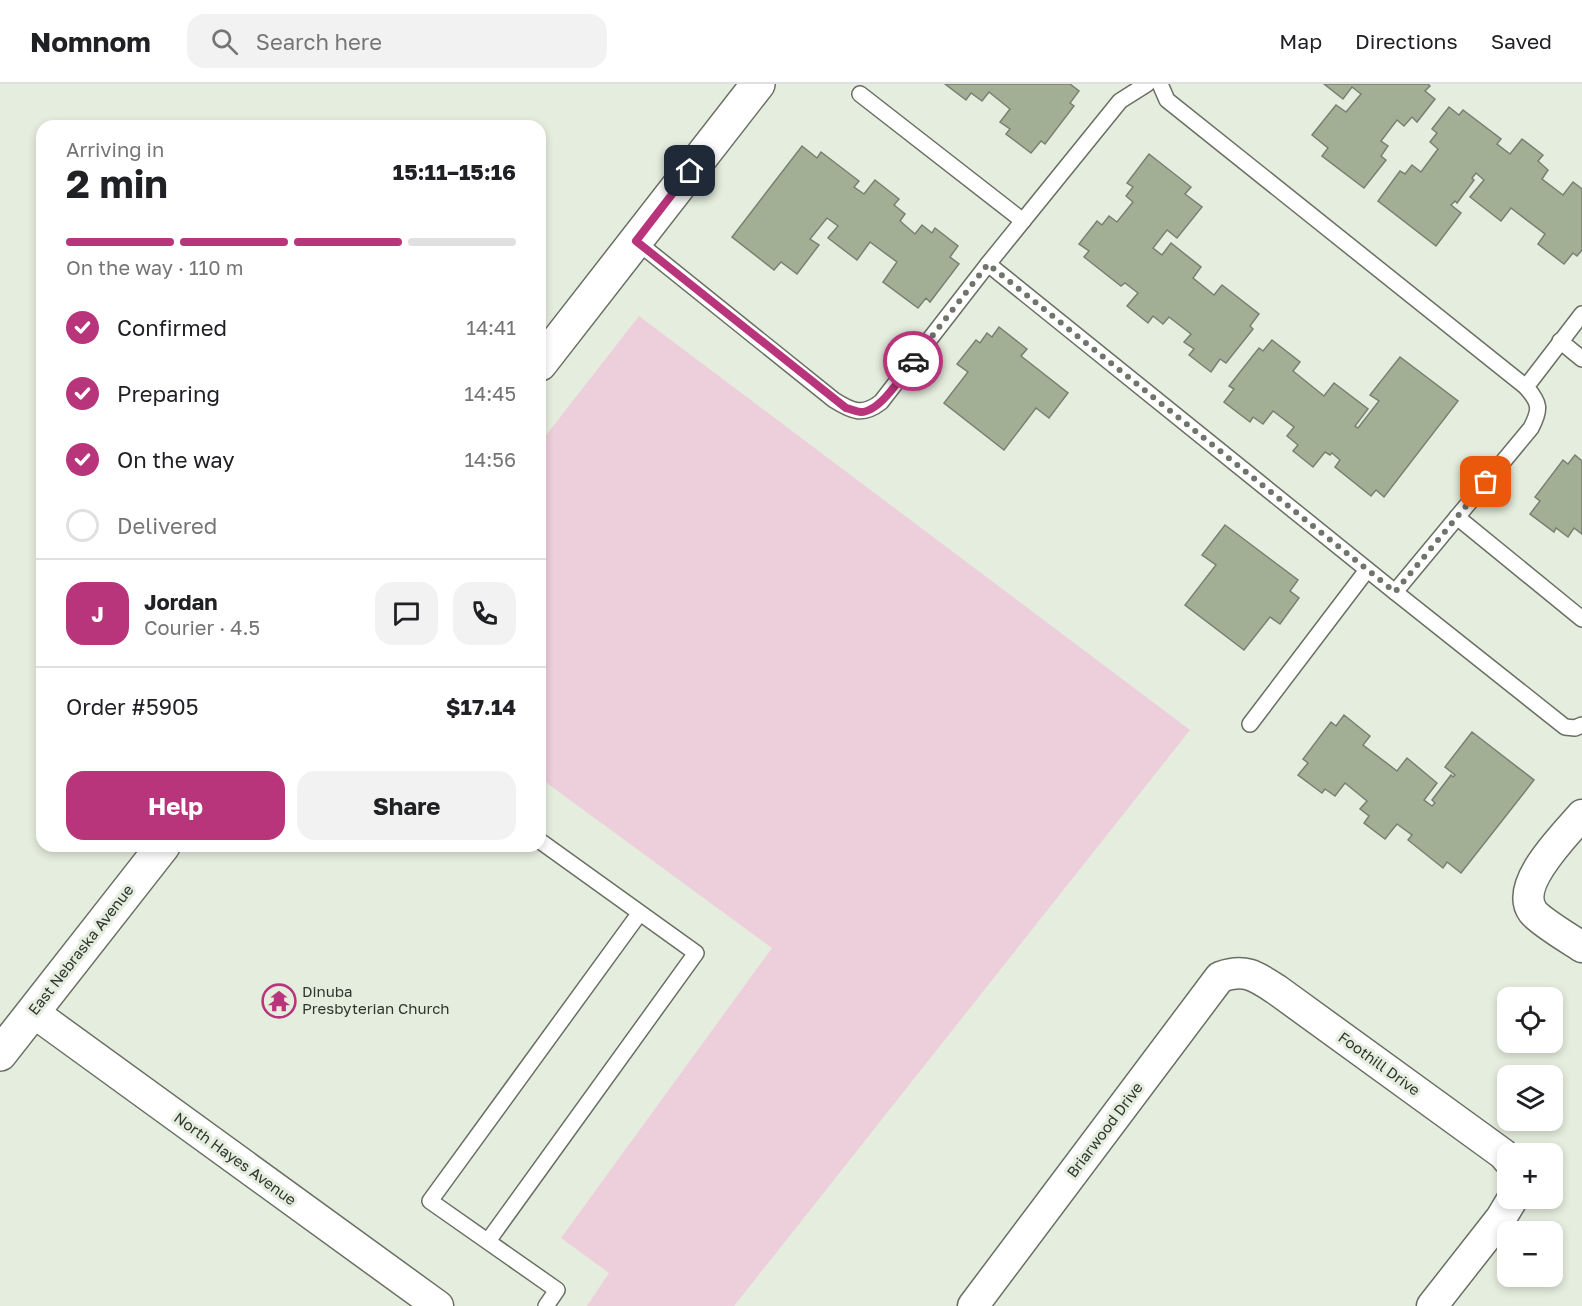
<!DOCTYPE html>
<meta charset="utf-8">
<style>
:root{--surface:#fff;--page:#f2f2f2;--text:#202124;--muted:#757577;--line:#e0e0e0;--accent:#b8347b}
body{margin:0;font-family:"Golos Text",sans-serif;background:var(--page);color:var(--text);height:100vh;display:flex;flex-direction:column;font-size:22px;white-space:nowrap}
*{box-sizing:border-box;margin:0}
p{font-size:20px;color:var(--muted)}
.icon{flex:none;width:33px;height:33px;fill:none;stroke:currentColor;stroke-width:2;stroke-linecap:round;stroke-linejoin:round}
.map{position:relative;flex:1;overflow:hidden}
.side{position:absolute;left:36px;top:36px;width:510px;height:732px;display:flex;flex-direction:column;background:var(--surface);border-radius:18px;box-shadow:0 3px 9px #0003}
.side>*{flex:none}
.controls{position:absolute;left:1497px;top:903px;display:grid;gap:12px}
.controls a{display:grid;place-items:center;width:66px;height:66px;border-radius:12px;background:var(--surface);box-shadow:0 3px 9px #0003;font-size:30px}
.pin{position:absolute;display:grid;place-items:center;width:51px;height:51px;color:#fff;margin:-26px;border-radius:12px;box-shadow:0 3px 9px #0006}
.courier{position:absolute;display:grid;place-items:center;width:60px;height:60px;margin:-30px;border:4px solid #b8347b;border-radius:50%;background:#fff;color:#222;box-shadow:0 2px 8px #0007}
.headline em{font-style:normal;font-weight:700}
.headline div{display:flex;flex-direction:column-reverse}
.headline{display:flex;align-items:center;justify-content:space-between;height:102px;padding:0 30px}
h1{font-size:39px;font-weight:700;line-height:45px}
.bar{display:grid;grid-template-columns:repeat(4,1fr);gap:9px 6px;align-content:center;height:72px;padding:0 30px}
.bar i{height:8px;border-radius:4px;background:var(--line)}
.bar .current{background:var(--accent)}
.bar p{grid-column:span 4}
.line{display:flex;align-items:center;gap:15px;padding:0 30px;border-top:2px solid var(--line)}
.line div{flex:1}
.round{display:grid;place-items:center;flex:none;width:63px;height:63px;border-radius:18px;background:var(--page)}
ol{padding:0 30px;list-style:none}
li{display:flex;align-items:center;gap:18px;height:66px}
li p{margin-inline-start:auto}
li .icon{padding:6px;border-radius:50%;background:var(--accent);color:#fff;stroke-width:4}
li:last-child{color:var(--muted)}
li i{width:33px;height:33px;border:3px solid var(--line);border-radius:50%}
.action{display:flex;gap:12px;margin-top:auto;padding:12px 30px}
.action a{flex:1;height:69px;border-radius:18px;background:var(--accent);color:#fff;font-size:24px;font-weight:700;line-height:69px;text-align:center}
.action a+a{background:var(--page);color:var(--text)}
header{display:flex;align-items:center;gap:36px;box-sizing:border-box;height:84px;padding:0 30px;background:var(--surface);border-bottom:2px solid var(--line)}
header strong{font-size:28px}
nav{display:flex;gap:33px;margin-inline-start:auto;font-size:21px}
.search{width:420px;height:54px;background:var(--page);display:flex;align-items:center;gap:15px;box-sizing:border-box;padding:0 21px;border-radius:18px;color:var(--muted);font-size:22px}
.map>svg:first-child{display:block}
</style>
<header>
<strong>Nomnom</strong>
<div class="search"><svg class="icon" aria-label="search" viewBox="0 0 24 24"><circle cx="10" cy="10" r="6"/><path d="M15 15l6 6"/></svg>Search here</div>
<nav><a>Map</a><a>Directions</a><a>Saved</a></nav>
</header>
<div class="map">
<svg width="1582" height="1222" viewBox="0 0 1582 1222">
<rect width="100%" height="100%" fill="#e5edde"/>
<polygon fill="#edcedb" points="639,232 1190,646 734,1222 587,1222 609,1189 561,1154 772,864 540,694 540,359"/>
<g fill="#a2af95" stroke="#798072" stroke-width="1.5">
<polygon points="945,0 1070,0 1079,7 1070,19 1074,22 1045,60 1041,57 1031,69 1006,50 1010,45 1000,38 1010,25 989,8 982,17 971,9 966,16"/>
<polygon points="1324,0 1428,0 1430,2 1425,7 1435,15 1417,38 1412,33 1404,42 1397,36 1381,57 1388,62 1381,72 1386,76 1364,104 1322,72 1328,64 1312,51 1336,21 1346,28 1361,10 1352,3 1343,15"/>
<polygon points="1449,23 1459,31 1463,26 1501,55 1497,60 1510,70 1522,55 1543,71 1538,77 1548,86 1542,95 1563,111 1573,98 1582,105 1582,166 1577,172 1573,169 1564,180 1538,160 1545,150 1511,124 1501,137 1470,113 1484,96 1476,89 1472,94 1474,96 1457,119 1455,117 1451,121 1461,129 1436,162 1378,117 1400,87 1405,90 1412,81 1421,88 1438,65 1430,58 1437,49 1432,45"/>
<polygon points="802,62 817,74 821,68 859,97 854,103 864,110 875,96 899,115 894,121 905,130 900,137 915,150 922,141 932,149 935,144 958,162 950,173 959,180 930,218 926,214 918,224 883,198 897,178 870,158 857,176 828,154 838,142 827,134 810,155 819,161 797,190 781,178 774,186 732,153"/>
<polygon points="1149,70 1191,103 1185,110 1202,123 1177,154 1167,146 1153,164 1162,171 1171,159 1201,183 1193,194 1214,211 1222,201 1259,230 1250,242 1253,245 1226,279 1220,275 1211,288 1189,271 1194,265 1184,258 1191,250 1169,233 1163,240 1153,232 1148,239 1127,222 1138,209 1125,199 1121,202 1084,173 1089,167 1079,160 1097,137 1102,141 1109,132 1117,138 1133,118 1126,112 1133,103 1127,99"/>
<polygon points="999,243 1027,265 1021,272 1068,309 1049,334 1036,324 1004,366 944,319 968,288 957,280 976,256 980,259 987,249 992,253"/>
<polygon points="1272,256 1300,278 1293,287 1324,312 1334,299 1368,325 1355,342 1358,344 1379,317 1370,311 1400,273 1458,317 1384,413 1376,406 1371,412 1335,383 1340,376 1332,369 1330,371 1325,368 1313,383 1293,367 1298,361 1287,352 1294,343 1273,327 1263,340 1253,333 1250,338 1224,318 1234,305 1229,302 1259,264 1263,267"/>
<polygon points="1575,371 1582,377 1582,450 1574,444 1568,453 1556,444 1554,448 1530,430 1540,417 1535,413 1563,376 1568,380"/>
<polygon points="1225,441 1298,496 1290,507 1299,514 1280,540 1270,533 1244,566 1185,521 1216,481 1202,471"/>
<polygon points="1344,631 1370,652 1363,661 1397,687 1407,674 1437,699 1424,716 1432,722 1435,719 1432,716 1451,691 1453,693 1455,691 1445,683 1472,648 1534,696 1461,789 1447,778 1443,784 1408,756 1412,751 1397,740 1385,755 1364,739 1369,732 1360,725 1367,717 1345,699 1335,712 1325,705 1322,709 1298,691 1308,679 1303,675 1331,638 1336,642"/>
</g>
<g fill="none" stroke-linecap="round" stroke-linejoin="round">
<defs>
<g id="service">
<polyline points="1160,0 1167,16 1526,303"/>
<polyline points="860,10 1023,137"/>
<path d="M 636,157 L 834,316 C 853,328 863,332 881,318 L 988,180 L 1395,508 L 1531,344 C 1541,325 1540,319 1526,303 L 1582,230"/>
<polyline points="988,180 1120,17 1147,0"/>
<polyline points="1560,257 1582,275"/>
<polyline points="1457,433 1582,535"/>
<polyline points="1395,508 1565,643 1575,644 1582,641"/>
<polyline points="1250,640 1367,486"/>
<polyline points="488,1157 696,869 540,757"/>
<polyline points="546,1222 557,1206 430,1117 639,830"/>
</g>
<g id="minor">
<path d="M 1582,731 C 1565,751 1513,801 1533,828 C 1541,838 1570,855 1582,863"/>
<polyline points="33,928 438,1222"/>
<path d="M 973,1222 L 1220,893 C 1245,884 1256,892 1277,906 L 1503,1070 L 1508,1076"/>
<polyline points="1432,1222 1501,1134 1513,1114"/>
</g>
<g id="tertiary">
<polyline points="540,280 758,0"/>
<polyline points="0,970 163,762"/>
</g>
</defs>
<use href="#service" stroke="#697063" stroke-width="18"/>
<use href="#minor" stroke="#697063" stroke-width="33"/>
<use href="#tertiary" stroke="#697063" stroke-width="36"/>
<use href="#service" stroke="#fff" stroke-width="15"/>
<use href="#minor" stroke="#fff" stroke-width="30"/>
<use href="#tertiary" stroke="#fff" stroke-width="33"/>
</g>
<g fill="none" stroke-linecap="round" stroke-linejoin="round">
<polyline stroke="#70756c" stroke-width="6" stroke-dasharray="0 10.8" points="913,277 988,180 1395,508 1486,398"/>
<path stroke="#b8347b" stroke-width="8" d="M 690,87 L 636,157 L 846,324 C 851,325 856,328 861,328 C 880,328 902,292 913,277"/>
</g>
<defs>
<symbol id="temple-ring" viewBox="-11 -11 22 22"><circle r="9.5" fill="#e5edde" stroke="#b8347b" stroke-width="1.5"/><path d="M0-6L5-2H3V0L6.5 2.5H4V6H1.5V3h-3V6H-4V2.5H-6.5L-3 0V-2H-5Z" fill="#b8347b"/></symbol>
</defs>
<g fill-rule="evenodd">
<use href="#temple-ring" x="260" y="898" width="38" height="38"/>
</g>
<g text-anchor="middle" stroke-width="6" stroke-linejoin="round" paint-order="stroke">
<g font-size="15" fill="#31342e" stroke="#e5edde">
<text transform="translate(81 866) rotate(-52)" y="5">East Nebraska Avenue</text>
<text transform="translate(1379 980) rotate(36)" y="5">Foothill Drive</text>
<text transform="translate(1105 1046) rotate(-53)" y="5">Briarwood Drive</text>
<text transform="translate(235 1075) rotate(36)" y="5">North Hayes Avenue</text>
</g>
<g font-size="15" fill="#31342e" stroke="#e5edde" text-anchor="start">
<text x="302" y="913">Dinuba<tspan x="302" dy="17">Presbyterian Church</tspan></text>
</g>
</g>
</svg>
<div class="controls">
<a><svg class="icon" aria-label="locate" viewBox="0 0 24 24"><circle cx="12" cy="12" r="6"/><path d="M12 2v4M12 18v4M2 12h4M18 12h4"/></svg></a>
<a><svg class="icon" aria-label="layers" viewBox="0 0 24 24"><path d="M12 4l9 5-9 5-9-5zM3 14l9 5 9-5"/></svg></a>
<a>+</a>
<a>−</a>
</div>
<div class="pin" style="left:1486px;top:398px;background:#ea580c"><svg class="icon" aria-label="bag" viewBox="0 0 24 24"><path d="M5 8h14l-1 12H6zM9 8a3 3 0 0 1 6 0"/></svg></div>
<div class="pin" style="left:690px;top:87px;background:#1f2937"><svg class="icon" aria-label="home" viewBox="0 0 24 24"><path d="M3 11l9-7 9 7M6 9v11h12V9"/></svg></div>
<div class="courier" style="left:913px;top:277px"><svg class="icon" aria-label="car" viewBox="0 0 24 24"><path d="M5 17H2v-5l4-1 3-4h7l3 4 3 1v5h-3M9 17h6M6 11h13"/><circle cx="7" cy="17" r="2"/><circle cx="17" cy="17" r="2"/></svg></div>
<section class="side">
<div class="headline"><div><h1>2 min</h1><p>Arriving in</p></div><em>15:11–15:16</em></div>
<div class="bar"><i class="current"></i><i class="current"></i><i class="current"></i><i></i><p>On the way · 110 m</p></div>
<ol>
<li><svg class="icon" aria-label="check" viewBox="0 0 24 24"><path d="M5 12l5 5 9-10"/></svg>Confirmed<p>14:41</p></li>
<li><svg class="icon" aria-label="check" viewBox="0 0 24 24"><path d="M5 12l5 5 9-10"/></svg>Preparing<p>14:45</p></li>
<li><svg class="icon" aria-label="check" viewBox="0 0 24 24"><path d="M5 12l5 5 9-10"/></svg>On the way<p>14:56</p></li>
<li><i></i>Delivered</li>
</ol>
<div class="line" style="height:108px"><b class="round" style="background:var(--accent);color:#fff">J</b><div><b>Jordan</b><p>Courier · 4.5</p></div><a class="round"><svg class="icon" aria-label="chat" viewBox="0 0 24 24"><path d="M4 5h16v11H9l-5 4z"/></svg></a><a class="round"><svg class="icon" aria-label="phone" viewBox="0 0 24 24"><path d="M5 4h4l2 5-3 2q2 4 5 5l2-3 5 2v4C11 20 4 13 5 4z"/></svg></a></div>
<div class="line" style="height:78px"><div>Order #5905</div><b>$17.14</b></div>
<div class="action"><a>Help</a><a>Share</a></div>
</section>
</div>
